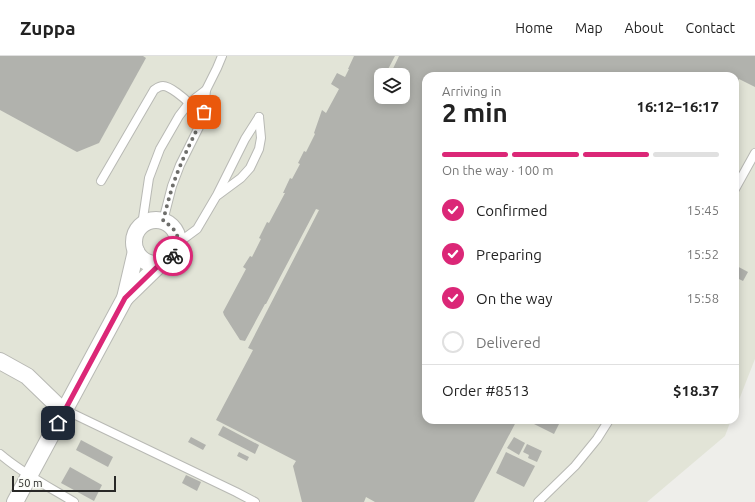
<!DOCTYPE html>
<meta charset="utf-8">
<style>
:root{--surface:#fff;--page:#f2f2f2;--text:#222;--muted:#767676;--line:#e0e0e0;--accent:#db2777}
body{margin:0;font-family:Ubuntu,sans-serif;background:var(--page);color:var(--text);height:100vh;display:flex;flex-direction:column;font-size:15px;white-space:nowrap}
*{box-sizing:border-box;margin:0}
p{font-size:13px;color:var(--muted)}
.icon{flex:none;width:22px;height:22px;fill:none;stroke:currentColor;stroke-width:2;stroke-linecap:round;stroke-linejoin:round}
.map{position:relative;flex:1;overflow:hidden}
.sheet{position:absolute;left:422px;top:16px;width:317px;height:352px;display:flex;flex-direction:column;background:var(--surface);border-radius:12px;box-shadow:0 2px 10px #0003}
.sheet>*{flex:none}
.buttons{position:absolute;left:374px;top:12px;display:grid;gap:8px}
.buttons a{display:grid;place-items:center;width:36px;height:36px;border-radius:8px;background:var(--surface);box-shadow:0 2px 10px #0003;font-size:20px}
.scale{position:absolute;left:12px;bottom:10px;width:104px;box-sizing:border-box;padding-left:4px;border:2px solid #292927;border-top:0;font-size:11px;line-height:14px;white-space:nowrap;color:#292927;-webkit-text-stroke:3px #fbfcf7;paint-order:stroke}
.pin{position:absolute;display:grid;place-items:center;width:34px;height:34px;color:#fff;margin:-17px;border-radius:8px;box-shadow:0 2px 6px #0006}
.courier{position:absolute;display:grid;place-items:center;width:40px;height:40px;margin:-20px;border:3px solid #db2777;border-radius:50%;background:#fff;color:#222;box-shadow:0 1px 5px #0007}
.overview em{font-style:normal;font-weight:700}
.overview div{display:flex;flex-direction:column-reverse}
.overview{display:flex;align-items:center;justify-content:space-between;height:68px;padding:0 20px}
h1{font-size:26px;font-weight:700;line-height:30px}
.bar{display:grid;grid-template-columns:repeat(4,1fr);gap:6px 4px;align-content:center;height:48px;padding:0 20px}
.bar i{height:5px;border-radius:3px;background:var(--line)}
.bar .on{background:var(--accent)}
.bar p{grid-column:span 4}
.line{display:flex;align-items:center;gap:10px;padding:0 20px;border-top:1px solid var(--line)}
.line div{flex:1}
ol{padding:0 20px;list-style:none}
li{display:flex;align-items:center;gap:12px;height:44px}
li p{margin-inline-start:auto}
li .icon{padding:4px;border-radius:50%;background:var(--accent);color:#fff;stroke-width:4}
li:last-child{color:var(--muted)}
li i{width:22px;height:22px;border:2px solid var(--line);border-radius:50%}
header{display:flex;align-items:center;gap:24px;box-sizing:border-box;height:56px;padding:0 20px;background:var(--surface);border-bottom:1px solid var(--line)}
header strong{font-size:19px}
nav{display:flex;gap:22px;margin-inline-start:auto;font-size:14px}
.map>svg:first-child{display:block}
</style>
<header>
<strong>Zuppa</strong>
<nav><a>Home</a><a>Map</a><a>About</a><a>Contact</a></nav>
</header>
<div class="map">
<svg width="755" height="446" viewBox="0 0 755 446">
<rect width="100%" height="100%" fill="#eeeeea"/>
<path fill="#e2e4d7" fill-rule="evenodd" d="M 0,0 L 755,0 L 755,303 L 735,354 L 735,20 L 426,20 L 426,364 L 731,364 L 725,380 L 647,446 L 0,446 ZM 381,19 L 403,19 L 403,41 L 381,41 Z"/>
<g fill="#b1b2ad">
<polygon points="0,0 143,0 146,2 99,87 77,96 0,54"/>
<polygon points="354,0 395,0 385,19 381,19 381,41 403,41 403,19 390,19 399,0 755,0 755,31 739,23 735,30 735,20 426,20 426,364 517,364 474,446 375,446 366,441 364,446 302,446 293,410 296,405 216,364 253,294 248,292 319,154 316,153 266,248 265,248 245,285 240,284 224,259 223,256 246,213 243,211 250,200 252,201 261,183 259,182 267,166 269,167 285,137 283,137 290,122 292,123 300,108 298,107 304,95 306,96 315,78 314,77 322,54 326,57 339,33 331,28 337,17 345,21 349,13 348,13"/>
<polygon points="735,209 748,216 743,225 735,221"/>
<polygon points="526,364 561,364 554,378"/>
<polygon points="223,370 259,389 255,398 218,379"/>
<polygon points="191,381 206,389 203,394 188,386"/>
<polygon points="514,381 525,387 519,399 507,392"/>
<polygon points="81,384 113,401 108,411 76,394"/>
<polygon points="527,388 542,395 537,406 528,402 529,399 523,396"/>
<polygon points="239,396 249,401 247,405 237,400"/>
<polygon points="506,396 535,410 524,431 496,417"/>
<polygon points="70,411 102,429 94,445 61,427"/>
<polygon points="186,419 201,426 197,435 182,427"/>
</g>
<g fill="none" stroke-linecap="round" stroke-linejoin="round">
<defs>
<g id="service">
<path d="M 101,125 L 154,34 C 157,32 159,30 163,30 C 170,30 184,42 189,47"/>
<polyline points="735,133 755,97"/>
<polyline points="218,139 241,122 250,112 259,93 261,82 259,61"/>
<polyline points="163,165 172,130 180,109 199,71 204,56 206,34 217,12 222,0"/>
<polyline points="142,169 149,122 160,93 179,60 189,47 206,34"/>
<polyline points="178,187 197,173 217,139 245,83 259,61"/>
<polyline points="65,354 236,436 255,446"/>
<path d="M 0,398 C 22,417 49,431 74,446"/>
<polyline points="538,446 575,410 597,383 609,364"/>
</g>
<g id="minor">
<circle cx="156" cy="186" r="22"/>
<polyline points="125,242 161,207"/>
<polyline points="0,305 27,320 58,350 65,354"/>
<polyline points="15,446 125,242 136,195"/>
</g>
</defs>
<use href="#service" stroke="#b8b9b4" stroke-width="10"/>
<use href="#minor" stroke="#b8b9b4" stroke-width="18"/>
<use href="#service" stroke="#fff" stroke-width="8"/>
<use href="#minor" stroke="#fff" stroke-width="16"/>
</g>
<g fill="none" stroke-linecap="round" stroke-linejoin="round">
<path stroke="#6e6e6b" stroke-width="4" stroke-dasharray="0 7.2" d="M 173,200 C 183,186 178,173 163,165 C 168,145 173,126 181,108 C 188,90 198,74 204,56"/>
<polyline stroke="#db2777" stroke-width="5" points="58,367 125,242 161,207 167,204 173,200"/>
</g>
</svg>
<div class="buttons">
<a><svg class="icon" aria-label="layers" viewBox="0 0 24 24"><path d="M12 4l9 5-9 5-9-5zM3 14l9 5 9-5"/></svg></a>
</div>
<div class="scale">50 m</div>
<div class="pin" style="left:204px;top:56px;background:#ea580c"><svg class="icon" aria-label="bag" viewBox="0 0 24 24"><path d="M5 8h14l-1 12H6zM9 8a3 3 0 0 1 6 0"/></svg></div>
<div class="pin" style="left:58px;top:367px;background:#1f2937"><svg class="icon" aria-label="home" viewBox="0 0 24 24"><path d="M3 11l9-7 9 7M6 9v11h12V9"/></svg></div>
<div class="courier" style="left:173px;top:200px"><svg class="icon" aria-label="bike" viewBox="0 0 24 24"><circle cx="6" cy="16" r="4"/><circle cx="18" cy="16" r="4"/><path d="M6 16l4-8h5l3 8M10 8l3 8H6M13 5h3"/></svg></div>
<section class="sheet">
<div class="overview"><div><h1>2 min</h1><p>Arriving in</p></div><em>16:12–16:17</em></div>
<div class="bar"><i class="on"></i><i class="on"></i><i class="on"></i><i></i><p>On the way · 100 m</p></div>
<ol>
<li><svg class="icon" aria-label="check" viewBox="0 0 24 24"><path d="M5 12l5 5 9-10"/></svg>Confirmed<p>15:45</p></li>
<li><svg class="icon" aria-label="check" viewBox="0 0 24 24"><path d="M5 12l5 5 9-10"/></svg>Preparing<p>15:52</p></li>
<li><svg class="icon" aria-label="check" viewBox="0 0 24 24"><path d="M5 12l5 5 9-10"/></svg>On the way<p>15:58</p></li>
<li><i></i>Delivered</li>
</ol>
<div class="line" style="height:52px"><div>Order #8513</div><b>$18.37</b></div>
</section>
</div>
